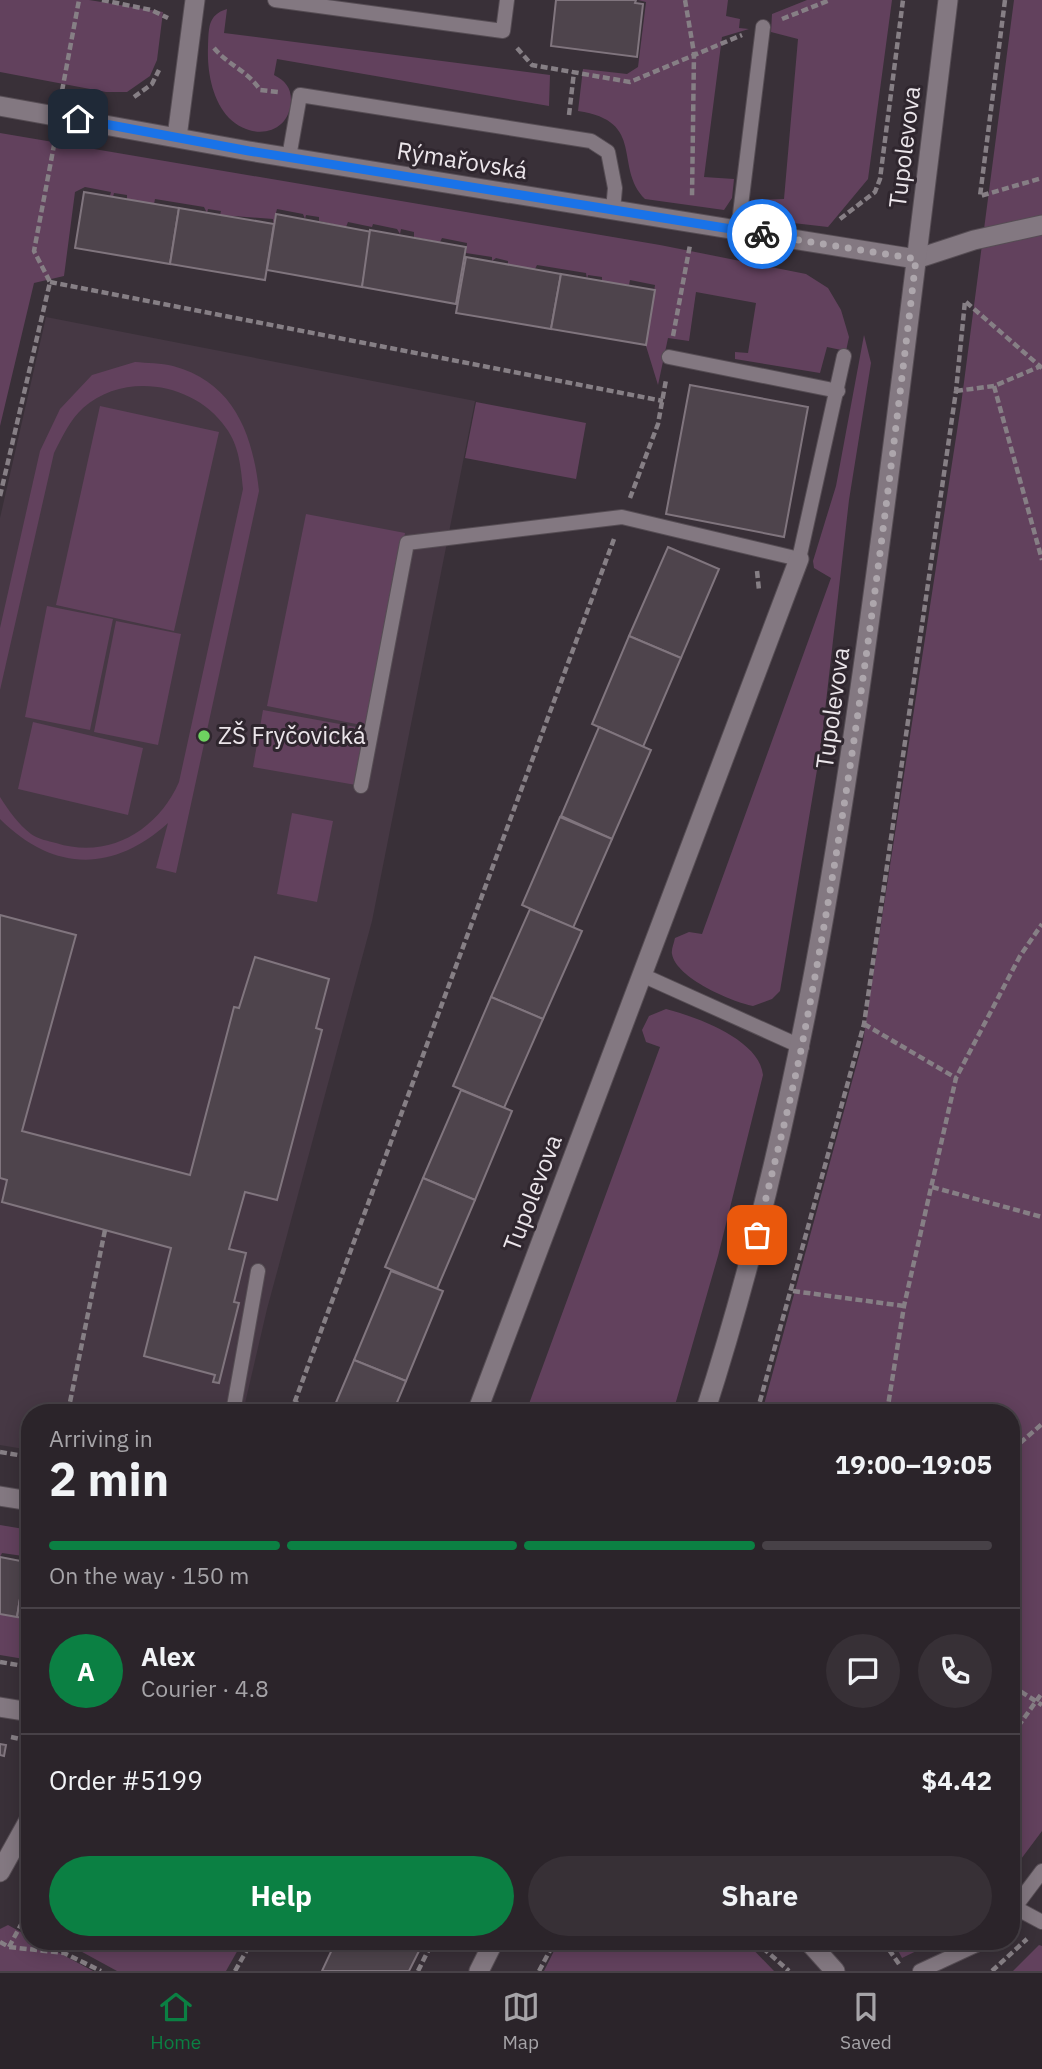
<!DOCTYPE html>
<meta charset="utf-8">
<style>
:root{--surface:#2b242a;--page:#373036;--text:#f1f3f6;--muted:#a6a4a8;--line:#474147;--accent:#0b8043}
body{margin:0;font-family:"IBM Plex Sans",sans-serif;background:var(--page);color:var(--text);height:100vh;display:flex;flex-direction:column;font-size:26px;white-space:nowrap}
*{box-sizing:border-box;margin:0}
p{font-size:23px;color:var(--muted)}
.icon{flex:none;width:38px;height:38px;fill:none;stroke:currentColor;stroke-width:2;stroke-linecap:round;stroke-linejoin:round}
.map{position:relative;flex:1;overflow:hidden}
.details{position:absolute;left:21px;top:1404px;width:999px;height:546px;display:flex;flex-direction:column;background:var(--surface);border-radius:28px;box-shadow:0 4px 18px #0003,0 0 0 2px var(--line)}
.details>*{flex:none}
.pin{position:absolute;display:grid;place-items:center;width:60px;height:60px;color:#fff;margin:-30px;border-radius:14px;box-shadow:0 4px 10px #0006}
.courier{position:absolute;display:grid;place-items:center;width:70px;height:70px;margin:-35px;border:5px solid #1a73e8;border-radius:50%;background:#fff;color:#222;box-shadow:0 2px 9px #0007}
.summary em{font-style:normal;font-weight:700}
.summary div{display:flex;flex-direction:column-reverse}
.summary{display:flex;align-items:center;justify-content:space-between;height:119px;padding:0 28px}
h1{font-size:46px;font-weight:700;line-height:52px}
.bar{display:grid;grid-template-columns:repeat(4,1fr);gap:10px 7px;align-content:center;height:84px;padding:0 28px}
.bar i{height:9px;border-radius:5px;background:var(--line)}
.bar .selected{background:var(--accent)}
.bar p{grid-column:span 4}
.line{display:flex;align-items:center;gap:18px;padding:0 28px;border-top:2px solid var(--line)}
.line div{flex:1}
.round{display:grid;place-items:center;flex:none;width:74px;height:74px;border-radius:37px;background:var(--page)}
.primary-button{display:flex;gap:14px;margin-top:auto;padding:14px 28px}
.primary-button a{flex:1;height:80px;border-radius:42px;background:var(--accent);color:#fff;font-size:28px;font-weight:700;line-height:80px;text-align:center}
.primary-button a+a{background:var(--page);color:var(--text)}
.dock{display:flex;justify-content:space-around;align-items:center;height:98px;border-top:2px solid var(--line);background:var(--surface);font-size:19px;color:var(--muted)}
.dock a{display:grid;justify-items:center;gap:4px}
.dock .selected{color:var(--accent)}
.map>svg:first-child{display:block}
</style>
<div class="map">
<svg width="1042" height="1971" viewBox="0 0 1042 1971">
<rect width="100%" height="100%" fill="#393038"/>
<polygon fill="#463844" points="46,317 475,401 372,921 267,1309 243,1412 30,1412 30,1450 0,1445 0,518"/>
<g fill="#62415d">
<polygon points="0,0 89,0 163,12 157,60 150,76 127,92 106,92 0,72"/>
<path d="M 638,0 L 728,0 L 726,16 L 740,19 L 739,28 L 749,29 L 722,37 L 704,177 L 734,179 L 732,198 L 724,210 L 645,199 C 613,167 647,121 578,111 L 583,69 L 627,74 L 638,67 L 646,2 Z"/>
<polygon points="807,0 892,0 868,179 828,227 767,220 758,215 751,200 784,199 798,39 771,32 772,14"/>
<polygon points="1014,0 1042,0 1042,1831 1012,1871 1012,1412 762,1412 863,1041 961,405"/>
<path d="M 227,9 L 224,33 L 550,75 L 549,106 L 277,59 L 274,75 C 285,81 291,87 291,100 C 290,135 252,141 229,118 C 212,100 207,71 208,47 C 209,29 207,15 227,9 Z"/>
<polygon points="0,133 660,245 806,274 828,288 841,310 849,337 846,351 827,347 820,373 735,359 735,352 748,353 756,303 696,292 689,341 668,338 658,385 646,346 655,285 630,280 629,285 602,281 602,277 588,275 587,279 586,273 537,265 535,269 508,265 508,261 496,258 492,261 492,257 466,253 467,243 442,238 440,242 414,237 414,232 401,229 400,234 397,229 373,224 372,227 348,222 346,227 319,221 319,217 306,215 305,219 303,214 277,209 273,224 273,219 220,215 221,211 208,209 207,213 204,207 155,199 154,204 127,199 127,195 114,193 113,197 110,196 111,192 85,187 75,192 64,276 34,283 0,426"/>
<path d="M 864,335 L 871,363 L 849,500 L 821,746 L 780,991 L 772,999 L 753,1006 C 732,1002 676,978 672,954 C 671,950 674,943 675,938 L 689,932 L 702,934 L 831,578 L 814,568 L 813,561 L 836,486 Z"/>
<path d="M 135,362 C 147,363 161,363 173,366 C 234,382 253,435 259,491 L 176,873 L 156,868 L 168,823 C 113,873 53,872 0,819 L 0,797 C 9,811 18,824 31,834 C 38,839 48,841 56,843 C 109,860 158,830 179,782 L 243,489 C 241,468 239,445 226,428 C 195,383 125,371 83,408 C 70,420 62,437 54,453 L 0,690 L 0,628 L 40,451 L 60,409 L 92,375 Z"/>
<polygon points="476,402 586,423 576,479 465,458"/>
<polygon points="100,406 219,432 174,631 56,605"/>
<polygon points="306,514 405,533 366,726 267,706"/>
<polygon points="47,606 113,619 90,730 25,717"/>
<polygon points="116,621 181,634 158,745 94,732"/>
<polygon points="263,710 367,729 356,785 253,767"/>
<polygon points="33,722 143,748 128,815 18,789"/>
<polygon points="292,813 333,821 317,902 277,894"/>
<path d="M 666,1009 C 697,1017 760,1040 763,1075 L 718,1256 L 673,1412 L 526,1412 L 660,1047 L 646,1042 L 642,1030 L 649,1016 Z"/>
<polygon points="0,1525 30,1530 30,1557 2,1553 0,1557"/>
<polygon points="0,1614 30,1619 30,1660 0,1655"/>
<polygon points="8,1925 30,1937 30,1941 37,1941 93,1971 0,1971 0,1929"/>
<polygon points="62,1941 243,1941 226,1971 117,1971"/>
<polygon points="559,1941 745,1941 774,1971 544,1971"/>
<polygon points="893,1941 937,1941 902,1958"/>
<polygon points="1039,1945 1042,1946 1042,1971 1013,1971"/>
</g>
<g fill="#4e444c" stroke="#80757e" stroke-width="2">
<polygon points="556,0 636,0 635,3 643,4 637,57 551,46"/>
<polygon points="84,192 179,208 170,264 75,248"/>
<polygon points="179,208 274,224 265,280 170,264"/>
<polygon points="276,214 372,232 362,287 267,270"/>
<polygon points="370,230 466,247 456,304 362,287"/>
<polygon points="466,257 561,274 551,329 456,313"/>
<polygon points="561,274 655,290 646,345 551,329"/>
<polygon points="690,385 808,407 784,537 666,514"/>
<polygon points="668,547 719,569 681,658 629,636"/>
<polygon points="629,636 681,658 643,747 592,724"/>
<polygon points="599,727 651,750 612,839 561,816"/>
<polygon points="560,817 612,839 573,928 522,905"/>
<polygon points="530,909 582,931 543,1019 491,997"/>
<polygon points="0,915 76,935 22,1131 190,1175 234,1007 239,1008 255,957 329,979 316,1028 322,1030 277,1200 245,1192 229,1249 246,1253 234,1302 239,1303 219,1383 213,1382 215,1375 144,1356 171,1248 2,1202 7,1180 0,1178"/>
<polygon points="491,997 543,1019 504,1108 453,1086"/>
<polygon points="461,1090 512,1111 475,1200 423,1178"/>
<polygon points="423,1178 475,1200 437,1289 385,1267"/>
<polygon points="391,1271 443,1291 406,1381 354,1360"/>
<polygon points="354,1360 406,1381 393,1412 332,1412"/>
<polygon points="0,1557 26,1562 17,1617 0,1614"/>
<polygon points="26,1562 30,1562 30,1619 17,1617"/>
<polygon points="0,1744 6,1745 4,1756 0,1755"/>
<polygon points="336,1941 424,1941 409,1971 322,1971"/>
</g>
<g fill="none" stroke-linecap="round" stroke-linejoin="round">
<defs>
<g id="service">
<polyline points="275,0 503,31 507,0"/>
<polyline points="289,157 300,95 591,141 608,152 615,188 613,210"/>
<polyline points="738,230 763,27"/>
<polyline points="669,357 838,391"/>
<polyline points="361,786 407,543 622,517 799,559 844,356"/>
<polyline points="642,975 802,1047"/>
<polyline points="233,1412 258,1271"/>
<polyline points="1014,1907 1042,1922"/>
<polyline points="1012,1911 1042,1871"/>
<polyline points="920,1971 985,1941"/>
</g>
<g id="minor">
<polyline points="0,106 249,151 916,259 974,240 1042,225"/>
<polyline points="177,137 195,0"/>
<polyline points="477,1412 799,559"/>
<polyline points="0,1496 30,1501"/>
<polyline points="0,1707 30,1712"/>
<polyline points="0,1872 30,1818"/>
<polyline points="808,1941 835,1971"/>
</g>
<g id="secondary">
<path d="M 705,1412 C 793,1139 838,857 876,573 C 902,382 925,191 948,0"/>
<polyline points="479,1971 494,1941"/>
</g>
</defs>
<use href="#service" stroke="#564d54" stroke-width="16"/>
<use href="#minor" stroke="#564d54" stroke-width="21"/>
<use href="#secondary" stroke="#564d54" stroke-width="21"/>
<g stroke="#867f85" stroke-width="4.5" stroke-dasharray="7 3.5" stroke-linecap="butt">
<polyline points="102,0 151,10 168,18"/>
<polyline points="685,0 694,53 692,198"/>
<polyline points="1005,0 980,196 1042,178"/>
<polyline points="782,19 830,0"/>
<path d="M 214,48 C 228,65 248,71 260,90 L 278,92"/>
<polyline points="517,48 532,65 630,82 742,35"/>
<polyline points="62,91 79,0"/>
<polyline points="134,97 152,84 159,70"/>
<polyline points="569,115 574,72"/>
<polyline points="840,219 875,192 880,179 903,0"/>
<polyline points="50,282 663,401"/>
<polyline points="966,302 1042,368"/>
<polyline points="673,336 690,245"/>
<polyline points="994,386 1042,560"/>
<polyline points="956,391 994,386 1041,366"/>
<polyline points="0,496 50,282 34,251 55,140"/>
<polyline points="630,498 658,424 666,380"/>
<polyline points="757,571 759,590"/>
<polyline points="864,1024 956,1078"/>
<polyline points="932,1187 1042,1217"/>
<polyline points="793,1291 904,1306"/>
<polyline points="296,1401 300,1412"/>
<polyline points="68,1412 105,1230"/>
<polyline points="291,1412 614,539"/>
<polyline points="757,1412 864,1024 956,391 965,301"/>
<polyline points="887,1412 904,1306 956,1078 1020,956 1042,924"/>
<polyline points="1012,1450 1042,1424"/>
<polyline points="0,1452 30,1457"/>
<polyline points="0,1662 30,1667"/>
<polyline points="1012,1686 1042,1705"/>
<polyline points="1012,1735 1042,1693"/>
<polyline points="11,1737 30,1741"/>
<polyline points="60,1941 64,1953"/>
<polyline points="755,1941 789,1971"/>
<polyline points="883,1941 899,1964"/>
<polyline points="0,1942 9,1947 64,1953 101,1971"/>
<polyline points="9,1947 30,1908"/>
<polyline points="235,1971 252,1941"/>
<polyline points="418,1971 433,1941"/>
<polyline points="539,1971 555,1941"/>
<polyline points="992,1971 1027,1939"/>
</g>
<use href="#service" stroke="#837881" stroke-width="14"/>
<use href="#minor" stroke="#837881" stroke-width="19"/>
<use href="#secondary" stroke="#837881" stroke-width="19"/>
</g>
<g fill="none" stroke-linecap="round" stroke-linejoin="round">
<path stroke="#ada6ac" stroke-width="7" stroke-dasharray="0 12.6" d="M 757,1235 C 772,1172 789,1109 802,1045 C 853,785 885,522 916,259 L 762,234"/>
<polyline stroke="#1a73e8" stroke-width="9" points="78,119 249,151 762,234"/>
</g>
<circle fill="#6ed360" stroke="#2f262e" stroke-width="2.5" cx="204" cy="736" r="7"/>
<g text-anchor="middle" stroke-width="6" stroke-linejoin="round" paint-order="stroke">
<g font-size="24" fill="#ebe5ea" stroke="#2f262e">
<text transform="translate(905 147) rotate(-83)" y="8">Tupolevova</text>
<text transform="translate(462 161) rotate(9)" y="8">Rýmařovská</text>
<text transform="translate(833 708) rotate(-82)" y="8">Tupolevova</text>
<text transform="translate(533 1193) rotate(-69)" y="8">Tupolevova</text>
</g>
<g font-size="24" fill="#ebe5ea" stroke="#2f262e" text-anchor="start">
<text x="218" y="744">ZŠ Fryčovická</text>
</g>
</g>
</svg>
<div class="pin" style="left:757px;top:1235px;background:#ea580c"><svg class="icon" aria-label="bag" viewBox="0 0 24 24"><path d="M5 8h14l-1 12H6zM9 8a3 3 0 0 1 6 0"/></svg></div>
<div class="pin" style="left:78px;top:119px;background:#1f2937"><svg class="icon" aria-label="home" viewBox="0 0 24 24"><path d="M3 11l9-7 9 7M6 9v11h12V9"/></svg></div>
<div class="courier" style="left:762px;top:234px"><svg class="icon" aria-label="bike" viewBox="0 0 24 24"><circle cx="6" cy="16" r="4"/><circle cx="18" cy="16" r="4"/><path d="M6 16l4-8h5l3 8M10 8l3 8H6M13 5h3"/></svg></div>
<section class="details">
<div class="summary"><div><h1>2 min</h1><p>Arriving in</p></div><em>19:00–19:05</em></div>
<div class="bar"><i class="selected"></i><i class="selected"></i><i class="selected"></i><i></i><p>On the way · 150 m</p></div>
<div class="line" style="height:126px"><b class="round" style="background:var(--accent);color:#fff">A</b><div><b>Alex</b><p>Courier · 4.8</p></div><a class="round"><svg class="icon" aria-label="chat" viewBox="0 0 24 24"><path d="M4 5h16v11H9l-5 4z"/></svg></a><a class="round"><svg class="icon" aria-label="phone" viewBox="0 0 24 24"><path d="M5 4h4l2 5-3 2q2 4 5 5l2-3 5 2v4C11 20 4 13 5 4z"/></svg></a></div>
<div class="line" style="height:91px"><div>Order #5199</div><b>$4.42</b></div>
<div class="primary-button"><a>Help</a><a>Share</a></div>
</section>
</div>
<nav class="dock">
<a class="selected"><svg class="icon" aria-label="home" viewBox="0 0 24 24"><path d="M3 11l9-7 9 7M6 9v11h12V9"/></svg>Home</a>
<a><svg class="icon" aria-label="map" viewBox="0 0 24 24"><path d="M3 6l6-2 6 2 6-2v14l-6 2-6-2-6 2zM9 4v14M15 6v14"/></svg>Map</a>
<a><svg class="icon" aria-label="saved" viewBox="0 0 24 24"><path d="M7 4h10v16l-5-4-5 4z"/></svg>Saved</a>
</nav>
